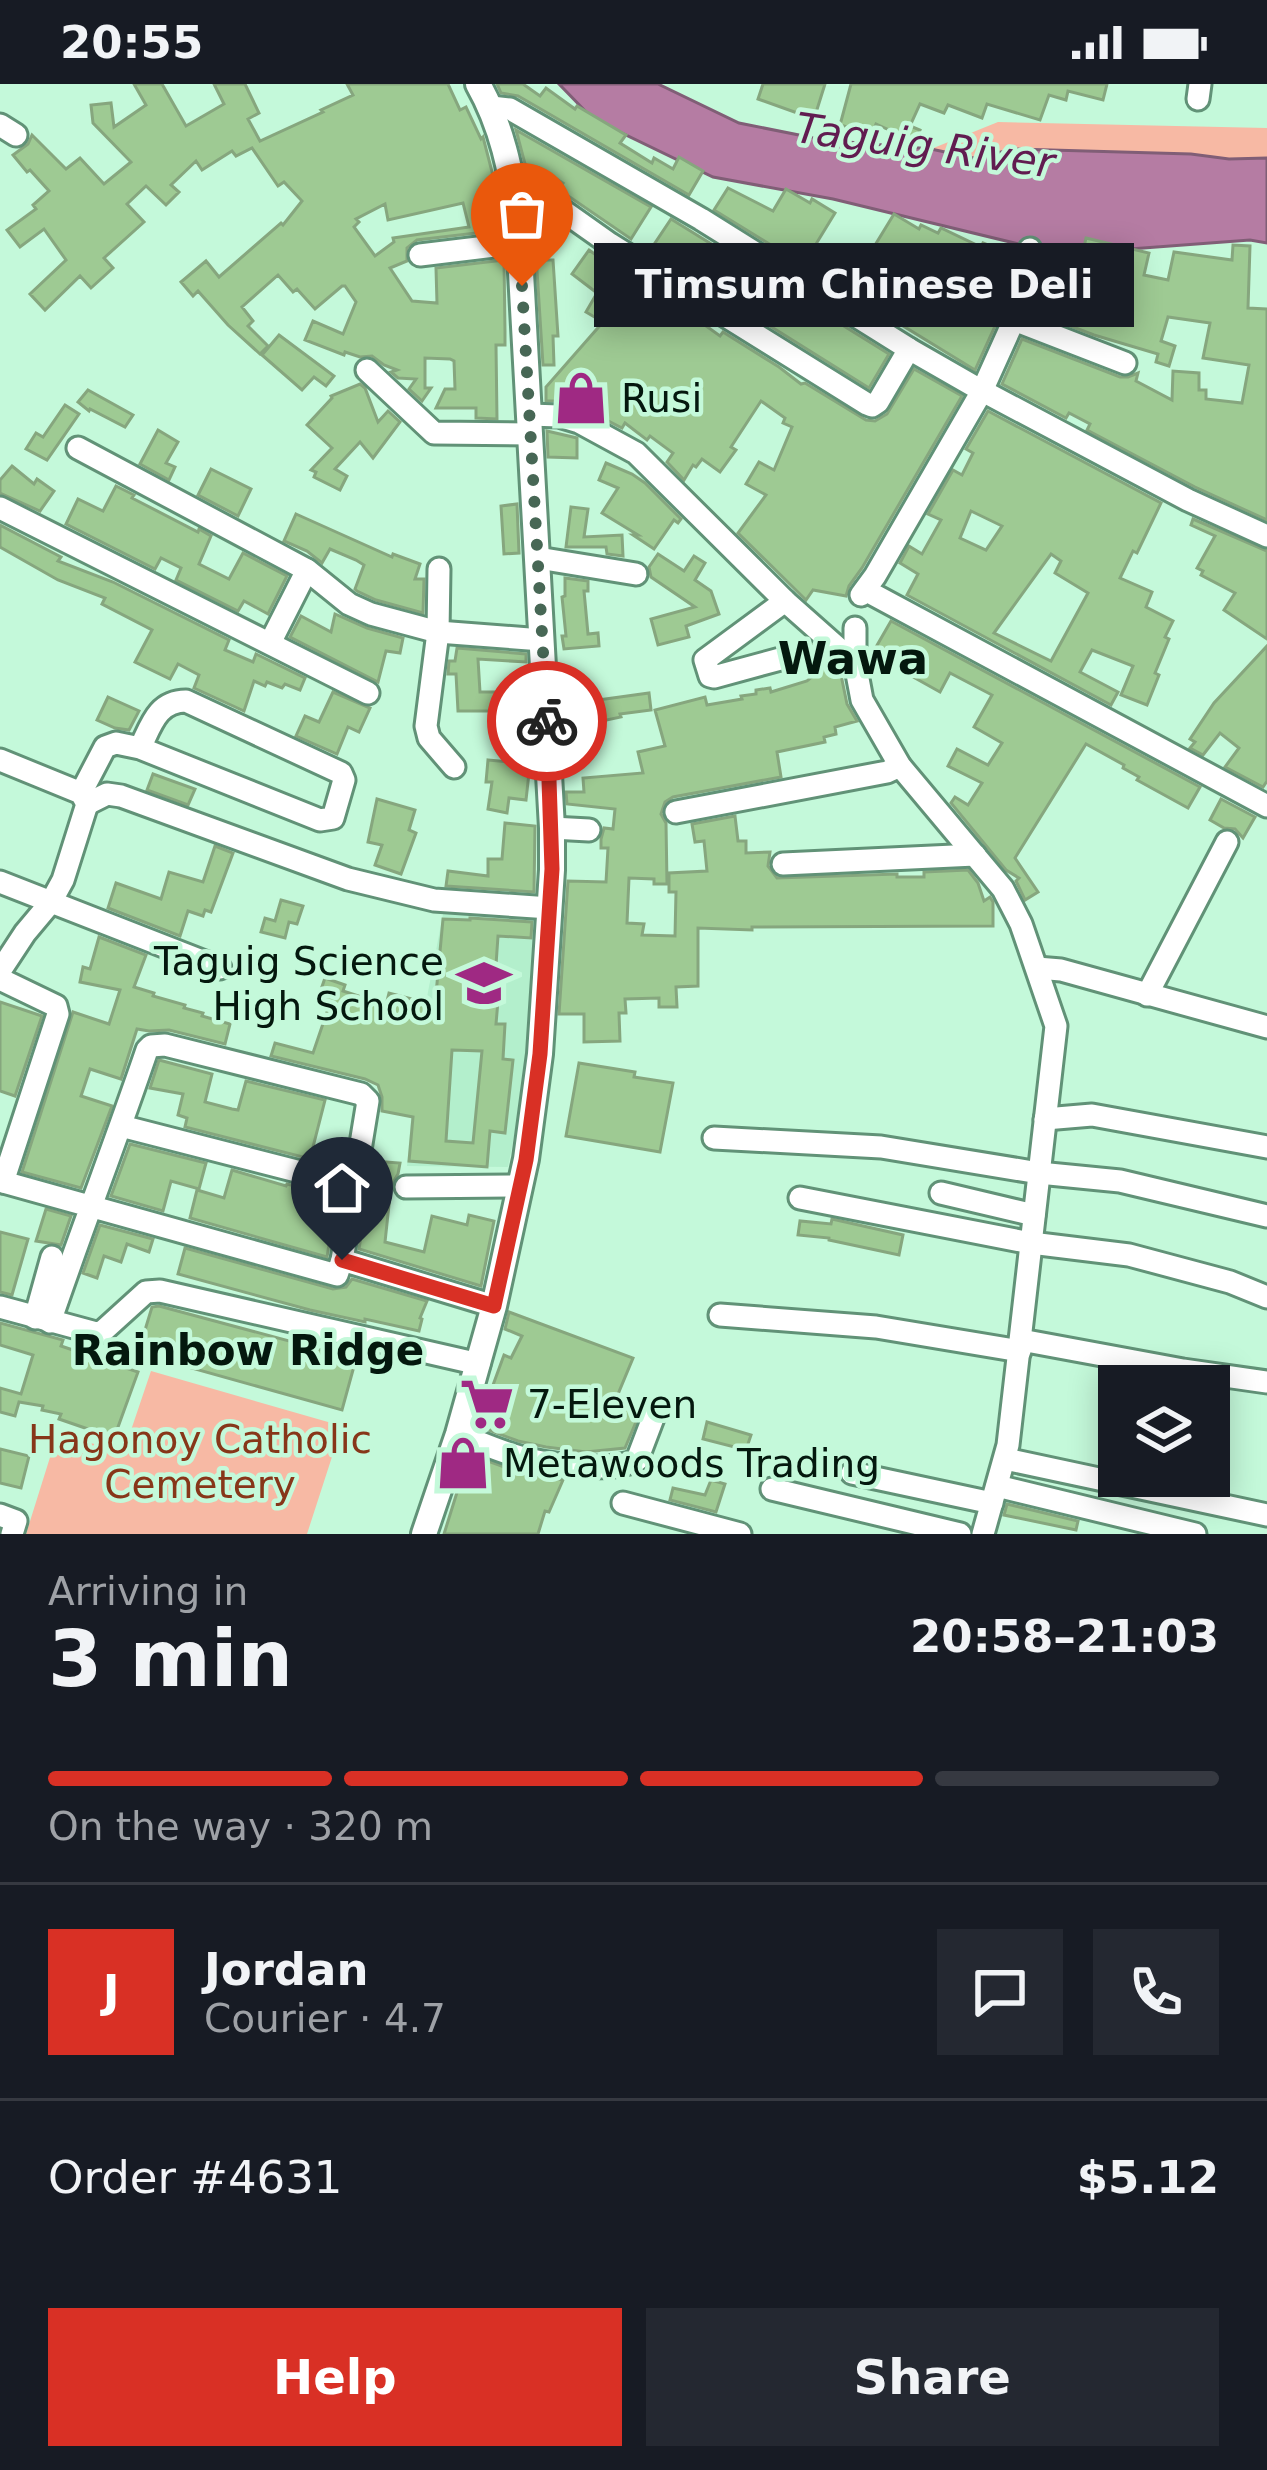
<!DOCTYPE html>
<meta charset="utf-8">
<style>
:root{--surface:#171b24;--page:#242831;--text:#f1f3f6;--muted:#9ea1a6;--line:#363941;--accent:#d93025}
body{margin:0;font-family:"DejaVu Sans",sans-serif;background:var(--page);color:var(--text);height:100vh;display:flex;flex-direction:column;font-size:45px;white-space:nowrap}
*{box-sizing:border-box;margin:0}
p{font-size:39px;color:var(--muted)}
.icon{flex:none;width:66px;height:66px;fill:none;stroke:currentColor;stroke-width:2;stroke-linecap:round;stroke-linejoin:round}
.map{position:relative;height:1450px;overflow:hidden}
.sheet{display:flex;flex-direction:column;background:var(--surface);flex:1}
.sheet>*{flex:none}
.fabs{position:absolute;left:1098px;top:1281px;display:grid;gap:24px}
.fabs a{display:grid;place-items:center;width:132px;height:132px;border-radius:0px;background:var(--surface);box-shadow:0 6px 30px #0003;font-size:60px}
.pin{position:absolute;display:grid;place-items:center;width:102px;height:102px;color:#fff;margin:-123px -51px;border-radius:50% 50% 50% 0;rotate:-45deg;box-shadow:0 0 12px #0007}
.pin .icon{rotate:45deg}
.courier{position:absolute;display:grid;place-items:center;width:120px;height:120px;margin:-60px;border:9px solid #d93025;border-radius:50%;background:#fff;color:#222;box-shadow:0 3px 15px #0007}
.bubble{position:absolute;height:84px;border-radius:0px;background:var(--surface);box-shadow:0 6px 30px #0003;font-size:39px;font-weight:700;line-height:84px;text-align:center}
.summary em{font-style:normal;font-weight:700}
.summary div{display:flex;flex-direction:column-reverse}
.summary{display:flex;align-items:center;justify-content:space-between;height:204px;padding:0 48px}
h1{font-size:78px;font-weight:700;line-height:90px}
.bar{display:grid;grid-template-columns:repeat(4,1fr);gap:18px 12px;align-content:center;height:144px;padding:0 48px}
.bar i{height:15px;border-radius:9px;background:var(--line)}
.bar .active{background:var(--accent)}
.bar p{grid-column:span 4}
.line{display:flex;align-items:center;gap:30px;padding:0 48px;border-top:3px solid var(--line)}
.line div{flex:1}
.round{display:grid;place-items:center;flex:none;width:126px;height:126px;border-radius:0px;background:var(--page)}
.button{display:flex;gap:24px;margin-top:auto;padding:24px 48px}
.button a{flex:1;height:138px;border-radius:0px;background:var(--accent);color:#fff;font-size:48px;font-weight:700;line-height:138px;text-align:center}
.button a+a{background:var(--page);color:var(--text)}
.status{display:flex;justify-content:space-between;align-items:center;height:84px;padding:0 60px;background:var(--surface);direction:ltr}
.status svg{height:33px;fill:currentColor}
.map>svg:first-child{display:block}
</style>
<div class="status"><b>20:55</b><svg viewBox="0 0 49 12"><path d="M0 12V9h3v3zM5 12V6h3v6zM10 12V3h3v9zM15 12V0h3v12zM26 1h20v11H26zM47 4h2v5h-2z"/></svg></div>
<div class="map">
<svg width="1267" height="1450" viewBox="0 0 1267 1450">
<rect width="100%" height="100%" fill="#c4f9da"/>
<polygon fill="#b3efcc" points="444,825 545,832 530,970 508,1083 407,1082 417,965"/>
<g fill="#f7b9a4">
<polygon points="998,38 1267,44 1267,74 1229,75 1191,70 1015,65 973,74 931,65"/>
<polygon points="151,1287 342,1342 307,1450 26,1450 57,1351 124,1367"/>
</g>
<polygon fill="#b57ca3" stroke="#805e76" stroke-width="3" points="559,0 658,0 739,39 824,56 931,65 973,74 1015,65 1191,70 1229,75 1267,74 1267,159 1250,156 1130,165 1039,165 833,115 713,93 593,35"/>
<g fill="#9eca93" stroke="#86a67e" stroke-width="3" fill-rule="evenodd">
<path d="M 134,0 L 162,0 L 186,42 L 224,20 L 214,0 L 245,0 L 259,29 L 248,35 L 260,57 L 323,28 L 321,26 L 353,11 L 347,0 L 448,0 L 460,26 L 466,23 L 481,55 L 483,53 L 496,103 L 502,146 L 417,156 L 407,164 L 407,177 L 390,184 L 412,217 L 437,219 L 436,184 L 504,176 L 505,247 L 505,261 L 496,261 L 497,335 L 476,334 L 476,324 L 436,324 L 445,305 L 455,305 L 454,277 L 450,275 L 425,274 L 425,304 L 431,304 L 422,317 L 409,305 L 416,295 L 398,294 L 391,288 L 397,286 L 384,281 L 372,272 L 360,273 L 345,268 L 344,271 L 305,256 L 313,237 L 343,250 L 356,218 L 345,202 L 342,202 L 315,225 L 297,205 L 293,208 L 278,191 L 242,223 L 253,237 L 248,242 L 268,262 L 260,270 L 228,241 L 198,207 L 193,212 L 181,198 L 206,177 L 219,193 L 281,139 L 283,141 L 302,117 L 284,98 L 278,102 L 252,64 L 236,72 L 232,67 L 202,86 L 196,77 L 171,101 L 179,108 L 166,121 L 146,102 L 127,120 L 144,138 L 104,174 L 113,184 L 91,204 L 80,192 L 45,226 L 30,210 L 66,176 L 44,145 L 20,163 L 7,146 L 36,125 L 33,121 L 49,107 L 30,86 L 27,88 L 13,71 L 28,60 L 32,51 L 66,85 L 80,74 L 104,100 L 131,78 L 93,39 L 91,21 L 111,19 L 114,43 L 146,21 ZM 463,119 L 469,143 L 393,154 L 394,158 L 375,172 L 354,143 L 359,138 L 356,135 L 385,120 L 388,136 Z"/>
<polygon points="497,0 523,0 540,12 546,4 575,25 577,22 626,51 620,59 652,79 654,74 673,85 679,73 703,87 689,111 518,12 501,9"/>
<polygon points="763,0 825,0 814,35 758,15"/>
<polygon points="851,0 1107,0 1103,16 1068,7 1066,16 1049,11 1040,36 987,20 982,34 948,21 944,29 920,20 910,42 920,46 915,58 876,40 873,47 855,41 854,45 840,41"/>
<polygon points="516,46 651,123 631,155 558,105 563,99 539,84 535,88 525,80"/>
<polygon points="728,104 773,127 786,105 810,119 812,115 835,129 816,160 858,189 894,130 919,145 921,141 938,149 941,144 981,163 983,159 1013,171 1000,231 975,286 714,126"/>
<polygon points="533,124 542,130 546,176 553,176 558,252 553,252 554,281 543,281"/>
<polygon points="671,135 889,270 869,304 652,168 651,165"/>
<polygon points="1086,154 1149,169 1144,191 1168,196 1174,168 1232,176 1233,161 1250,162 1248,224 1267,225 1267,436 1195,403 1087,346 1090,340 1069,329 1066,334 1002,300 1022,255 1120,293 1128,293 1138,289 1136,297 1172,316 1173,287 1199,289 1199,306 1206,306 1206,315 1242,319 1249,281 1203,274 1210,239 1168,233 1161,257 1175,262 1169,282 1156,278 1158,270 1094,251 1031,227 1044,171 1080,181"/>
<polygon points="589,166 610,181 601,194 622,209 635,193 697,232 695,234 720,252 723,248 779,283 801,300 805,299 866,336 875,337 887,330 914,285 962,312 862,484 849,502 846,512 813,506 806,516 738,449 766,411 746,400 759,378 774,386 792,343 783,339 785,334 761,317 731,363 736,366 720,388 702,375 696,383 693,381 684,396 667,378 673,369 650,352 647,356 625,339 622,344 583,324 563,317 546,317 546,303 603,238 586,228 597,209 572,190"/>
<polygon points="279,251 334,292 326,302 314,293 302,306 262,271"/>
<polygon points="360,300 365,304 378,338 388,327 400,338 373,374 360,358 335,385 347,392 340,406 314,393 316,388 311,386 332,364 307,341 332,314 331,312"/>
<polygon points="88,306 133,331 125,343 90,325 89,327 78,318"/>
<polygon points="65,321 79,330 47,376 26,365 36,349 43,353"/>
<path d="M 988,327 L 1161,419 L 1137,469 L 1133,467 L 1120,494 L 1152,508 L 1146,523 L 1173,537 L 1165,553 L 1169,555 L 1155,589 L 1159,591 L 1147,621 L 1121,611 L 1133,582 L 1092,566 L 1080,588 L 1118,608 L 1111,621 L 907,511 L 918,490 L 900,479 L 909,462 L 922,470 L 941,436 L 928,430 L 953,386 L 962,391 L 973,369 L 966,365 ZM 971,427 L 1002,442 L 986,466 L 960,454 ZM 1051,470 L 1061,477 L 1055,489 L 1088,509 L 1051,577 L 994,549 Z"/>
<polygon points="158,346 178,358 166,379 175,383 169,396 140,380"/>
<polygon points="547,347 577,354 577,374 548,373"/>
<polygon points="606,379 632,390 645,399 681,435 678,439 674,436 654,465 633,451 638,451 602,429 618,404 599,396"/>
<polygon points="12,382 34,400 37,395 54,407 40,427 0,409 0,396"/>
<polygon points="211,385 251,405 238,432 198,411"/>
<polygon points="116,402 134,411 132,414 198,448 199,445 211,452 199,480 229,495 243,469 287,492 268,530 244,517 238,527 176,496 181,484 161,474 155,485 66,440 78,415 103,427"/>
<polygon points="517,420 519,469 504,470 501,422"/>
<polygon points="571,423 588,425 584,453 622,451 623,472 607,470 606,463 566,463"/>
<polygon points="296,430 392,473 393,470 420,480 415,495 424,495 423,529 376,516 357,507 355,505 364,481 356,476 330,465 322,479 307,467 284,457"/>
<polygon points="1193,435 1267,467 1267,555 1224,526 1235,509 1201,491 1203,487 1197,484 1215,452 1191,441"/>
<polygon points="0,441 61,473 58,477 113,498 229,556 225,566 253,578 256,570 305,594 300,606 285,600 282,604 267,598 265,602 254,597 244,627 194,604 199,591 178,580 170,595 135,578 152,546 102,520 105,514 58,496 0,463"/>
<polygon points="658,470 684,487 694,472 705,479 695,496 711,507 719,530 686,542 689,553 658,561 651,535 695,523 651,493 649,483"/>
<polygon points="565,494 588,497 588,507 584,507 588,550 598,549 599,562 564,565 562,552 566,552 562,513 565,512"/>
<polygon points="335,530 367,544 403,554 400,569 386,567 378,598 290,553 301,532 331,548"/>
<polygon points="891,537 1200,703 1188,724 1137,696 1139,693 1123,684 1124,681 1086,660 1015,774 1038,808 1025,816 1016,797 1019,794 1006,786 951,719 955,713 968,721 982,699 948,682 957,665 988,681 1002,659 974,643 992,611 950,589 940,608 872,570"/>
<polygon points="809,558 840,586 847,620 857,637 835,643 836,650 824,653 825,658 777,668 781,693 673,713 665,718 661,730 666,739 667,800 654,800 654,795 629,794 627,839 644,840 642,851 675,852 676,808 669,808 669,789 707,787 704,757 695,758 692,740 735,732 738,757 746,757 746,769 770,768 768,782 777,794 897,790 897,793 924,793 924,788 968,786 978,799 984,817 990,813 993,818 993,842 752,843 752,846 698,844 698,902 676,903 677,923 659,923 659,914 625,915 626,929 619,929 620,957 584,958 584,930 559,930 568,797 606,798 608,764 601,764 601,755 604,744 613,745 615,725 567,720 566,708 584,708 583,694 643,689 638,668 665,662 655,626 705,613 707,621 742,615 741,612 756,610 756,606 770,604 771,608 807,597 824,583 806,560"/>
<polygon points="1267,562 1267,697 1263,703 1225,683 1239,664 1220,649 1203,671 1190,664 1195,658 1190,655 1214,619"/>
<polygon points="457,564 526,570 526,578 478,575 480,608 498,608 498,611 525,610 523,643 495,643 495,627 458,627 456,590 448,590 449,577 455,577"/>
<polygon points="333,608 370,624 359,648 348,643 337,670 296,652 305,632 319,638"/>
<polygon points="649,609 651,626 620,630 621,633 602,637 598,616"/>
<polygon points="108,613 139,627 129,646 115,644 97,636"/>
<polygon points="488,676 530,680 526,716 509,714 507,729 488,725 492,698 486,698"/>
<polygon points="153,690 195,705 188,721 147,706"/>
<polygon points="377,715 415,726 409,746 416,749 401,790 375,781 382,761 368,758"/>
<polygon points="1221,715 1255,733 1243,754 1235,745 1224,744 1210,736"/>
<polygon points="505,739 535,742 534,808 446,802 448,787 488,792 488,775 502,775"/>
<polygon points="215,762 233,769 211,828 205,826 203,832 188,827 180,852 108,824 116,799 161,815 169,788 203,798"/>
<polygon points="281,816 303,822 297,840 289,838 285,854 261,848 265,834 275,837"/>
<path d="M 470,834 L 532,838 L 531,854 L 498,852 L 496,881 L 501,882 L 496,940 L 505,940 L 503,975 L 513,976 L 505,1049 L 490,1047 L 487,1083 L 409,1077 L 413,1033 L 382,1027 L 382,1013 L 378,1001 L 365,995 L 271,972 L 275,959 L 313,969 L 328,925 L 316,920 L 325,894 L 345,901 L 343,907 L 386,921 L 389,909 L 435,921 L 443,835 L 470,836 ZM 452,966 L 482,967 L 473,1059 L 446,1057 Z"/>
<polygon points="99,853 146,871 134,903 154,909 153,912 185,921 184,924 203,929 202,932 230,940 225,960 169,946 149,947 137,945 121,995 90,985 81,1012 112,1022 81,1104 22,1088 73,928 109,940 120,906 80,898 83,883 90,885"/>
<polygon points="0,918 42,932 15,1012 0,1007"/>
<polygon points="159,976 212,990 205,1018 232,1025 238,1026 246,997 325,1016 313,1063 344,1068 342,1083 185,1043 187,1034 178,1031 183,1010 150,1004"/>
<polygon points="579,979 635,988 634,993 673,999 660,1068 566,1052"/>
<polygon points="130,1060 206,1079 199,1105 171,1097 163,1127 111,1112"/>
<polygon points="373,1077 400,1079 398,1090 391,1102 385,1158 424,1168 432,1132 467,1141 469,1131 494,1137 481,1202 359,1165"/>
<polygon points="232,1086 286,1102 287,1100 330,1111 322,1139 332,1142 327,1173 190,1134 197,1106 224,1114"/>
<polygon points="46,1125 71,1132 61,1161 36,1157"/>
<polygon points="832,1135 903,1151 899,1171 829,1156 829,1154 798,1151 800,1137 831,1140"/>
<polygon points="100,1141 153,1155 149,1168 127,1160 121,1178 104,1172 97,1194 83,1189"/>
<polygon points="0,1148 28,1155 12,1211 0,1208"/>
<polygon points="185,1164 333,1205 346,1203 352,1195 427,1217 420,1234 422,1235 419,1247 365,1235 365,1238 310,1226 178,1190"/>
<polygon points="159,1222 356,1275 342,1326 138,1269 152,1223"/>
<polygon points="509,1228 633,1274 616,1315 621,1317 619,1321 641,1326 625,1364 586,1368 546,1363 518,1357 478,1342 504,1271 511,1274 522,1252 505,1245"/>
<polygon points="0,1239 63,1256 61,1262 138,1288 114,1354 59,1335 61,1330 42,1326 43,1322 19,1318 15,1332 0,1328 0,1304 21,1310 33,1271 0,1261"/>
<polygon points="707,1338 751,1351 746,1366 703,1355"/>
<polygon points="0,1365 29,1372 21,1404 0,1399"/>
<polygon points="469,1370 518,1388 563,1396 549,1428 545,1427 538,1450 444,1450"/>
<polygon points="711,1396 725,1400 716,1428 670,1416 673,1404 705,1411"/>
<polygon points="1007,1420 1078,1437 1076,1446 1004,1431"/>
</g>
<g fill="none" stroke-linecap="round" stroke-linejoin="round">
<defs>
<g id="minor">
<polyline points="1198,15 1200,0"/>
<polyline points="491,23 510,25 701,135 909,265 977,304 1188,416 1267,452"/>
<polyline points="0,41 16,51"/>
<polyline points="511,90 610,160 867,320 872,322 878,318 909,265"/>
<polyline points="420,171 520,159"/>
<polyline points="1014,236 1125,279"/>
<polyline points="367,286 434,349 531,350"/>
<polyline points="530,331 559,332 579,338 636,369 785,517 855,579"/>
<polyline points="78,364 307,486 349,520 371,530 438,548 542,556"/>
<polyline points="0,424 368,609"/>
<polyline points="538,474 636,490"/>
<polyline points="439,485 438,548 426,642 429,654 454,683"/>
<polyline points="865,506 1267,722"/>
<polyline points="861,511 875,492 982,307 1014,236 1030,165"/>
<polyline points="855,544 855,579 862,616 900,682 1003,805 1021,840 1056,942 1008,1361 983,1450"/>
<polyline points="270,559 307,486"/>
<polyline points="784,574 714,593 710,592 705,576 785,517"/>
<polyline points="0,676 81,709 87,720 63,796 51,818 25,849 0,887"/>
<path d="M 81,709 L 105,663 L 116,659 L 140,664 L 320,736 L 333,734 L 344,696 L 341,689 L 186,617 C 157,617 151,642 140,664"/>
<polyline points="87,720 107,710 121,712 348,795 434,816 550,824"/>
<polyline points="676,728 887,688 900,682"/>
<polyline points="552,744 589,746"/>
<polyline points="783,780 975,771"/>
<polyline points="0,798 220,884"/>
<polyline points="1037,884 1061,886 1267,943"/>
<polyline points="0,895 56,922 58,930 3,1098"/>
<polyline points="1147,911 1227,758"/>
<polyline points="1045,1035 1092,1031 1267,1063"/>
<polyline points="121,1042 355,1102"/>
<polyline points="714,1054 881,1063 1039,1089 1120,1097 1267,1132"/>
<path d="M 0,1097 L 337,1191 L 342,1176 L 368,1017 L 361,1010 L 165,961 L 151,962 L 147,966 C 116,1057 81,1147 50,1238"/>
<polyline points="406,1103 520,1102"/>
<polyline points="941,1109 1034,1131"/>
<polyline points="800,1114 1031,1159 1129,1171 1230,1198 1267,1213"/>
<polyline points="342,1176 494,1222"/>
<polyline points="0,1223 96,1249 103,1247 146,1208 160,1207 479,1280"/>
<polyline points="720,1231 876,1243 1020,1267"/>
<polyline points="35,1234 52,1173"/>
<polyline points="1021,1256 1183,1286 1267,1298"/>
<path d="M 458,1350 C 482,1359 507,1371 532,1376 C 559,1382 613,1388 637,1376 L 653,1334"/>
<polyline points="1005,1375 1267,1431"/>
<polyline points="852,1389 992,1419"/>
<polyline points="997,1402 1195,1450"/>
<polyline points="772,1405 960,1450"/>
<polyline points="623,1419 740,1450"/>
<polyline points="0,1431 16,1437 12,1450"/>
</g>
<path id="major" d="M 424,1450 L 458,1350 L 494,1222 L 526,1075 L 540,970 L 552,786 L 552,744 L 518,135 C 511,88 502,42 478,0"/>
</defs>
<use href="#minor" stroke="#619277" stroke-width="27"/>
<use href="#major" stroke="#619277" stroke-width="30"/>
<use href="#minor" stroke="#fff" stroke-width="21"/>
<use href="#major" stroke="#fff" stroke-width="24"/>
</g>
<g fill="none" stroke-linecap="round" stroke-linejoin="round">
<polyline stroke="#476755" stroke-width="12" stroke-dasharray="0 21.6" points="522,202 547,637"/>
<polyline stroke="#d93025" stroke-width="15" points="342,1176 494,1222 526,1076 540,970 552,785 547,637"/>
</g>
<defs>
<symbol id="shop-bare" viewBox="-9 -9 18 18"><path d="M-5-2.5h2.3a2.7 3.5 0 0 1 5.4 0H5L5.5 6h-11ZM-1.5-2.5h3a1.5 2.3 0 0 0-3 0Z" fill="#9f2983" stroke="#c4f9da" stroke-width="2.5" paint-order="stroke"/></symbol>
<symbol id="school-bare" viewBox="-9 -9 18 18"><path d="M0-5L7-2L0 1L-7-2ZM-4 1L0 2.5L4 1V4Q0 6-4 4Z" fill="#9f2983" stroke="#c4f9da" stroke-width="2.5" paint-order="stroke"/></symbol>
<symbol id="supermarket-bare" viewBox="-9 -9 18 18"><path d="M-6-5.5h2.5l.6 2H6L4.5 2H-2.5L-4.4-4H-6ZM-1.5 3.2a1.3 1.3 0 1 0 .1 0ZM3 3.2a1.3 1.3 0 1 0 .1 0Z" fill="#9f2983" stroke="#c4f9da" stroke-width="2.5" paint-order="stroke"/></symbol>
</defs>
<g fill-rule="evenodd">
<use href="#shop-bare" x="543" y="276" width="76" height="76"/>
<use href="#school-bare" x="446" y="861" width="76" height="76"/>
<use href="#supermarket-bare" x="449" y="1282" width="76" height="76"/>
<use href="#shop-bare" x="425" y="1341" width="76" height="76"/>
</g>
<g text-anchor="middle" stroke-width="9" stroke-linejoin="round" paint-order="stroke">
<g font-size="39" fill="#04180e" stroke="#c4f9da" text-anchor="start">
<text x="621" y="328">Rusi</text>
<text x="444" y="891" text-anchor="end">Taguig Science<tspan x="444" dy="45">High School</tspan></text>
<text x="527" y="1334">7-Eleven</text>
<text x="503" y="1393">Metawoods Trading</text>
</g>
<g font-size="39" fill="#873619" stroke="#c4f9da">
<text x="200" y="1369">Hagonoy Catholic<tspan x="200" dy="45">Cemetery</tspan></text>
</g>
<g font-size="42" font-style="italic" fill="#611c50" stroke="#c4f9da">
<text transform="translate(925 61) rotate(8)" y="15">Taguig River</text>
</g>
<g font-size="42" font-weight="bold" fill="#04180e" stroke="#c4f9da">
<text x="248" y="1281">Rainbow Ridge</text>
</g>
<g font-size="45" font-weight="bold" fill="#04180e" stroke="#c4f9da">
<text x="853" y="590">Wawa</text>
</g>
</g>
</svg>
<div class="fabs">
<a><svg class="icon" aria-label="layers" viewBox="0 0 24 24"><path d="M12 4l9 5-9 5-9-5zM3 14l9 5 9-5"/></svg></a>
</div>
<div class="pin" style="left:522px;top:202px;background:#ea580c"><svg class="icon" aria-label="bag" viewBox="0 0 24 24"><path d="M5 8h14l-1 12H6zM9 8a3 3 0 0 1 6 0"/></svg></div>
<div class="pin" style="left:342px;top:1176px;background:#1f2937"><svg class="icon" aria-label="home" viewBox="0 0 24 24"><path d="M3 11l9-7 9 7M6 9v11h12V9"/></svg></div>
<div class="courier" style="left:547px;top:637px"><svg class="icon" aria-label="bike" viewBox="0 0 24 24"><circle cx="6" cy="16" r="4"/><circle cx="18" cy="16" r="4"/><path d="M6 16l4-8h5l3 8M10 8l3 8H6M13 5h3"/></svg></div>
<div class="bubble" style="left:594px;top:159px;width:540px">Timsum Chinese Deli</div>
</div>
<section class="sheet">
<div class="summary"><div><h1>3 min</h1><p>Arriving in</p></div><em>20:58–21:03</em></div>
<div class="bar"><i class="active"></i><i class="active"></i><i class="active"></i><i></i><p>On the way · 320 m</p></div>
<div class="line" style="height:216px"><b class="round" style="background:var(--accent);color:#fff">J</b><div><b>Jordan</b><p>Courier · 4.7</p></div><a class="round"><svg class="icon" aria-label="chat" viewBox="0 0 24 24"><path d="M4 5h16v11H9l-5 4z"/></svg></a><a class="round"><svg class="icon" aria-label="phone" viewBox="0 0 24 24"><path d="M5 4h4l2 5-3 2q2 4 5 5l2-3 5 2v4C11 20 4 13 5 4z"/></svg></a></div>
<div class="line" style="height:156px"><div>Order #4631</div><b>$5.12</b></div>
<div class="button"><a>Help</a><a>Share</a></div>
</section>
